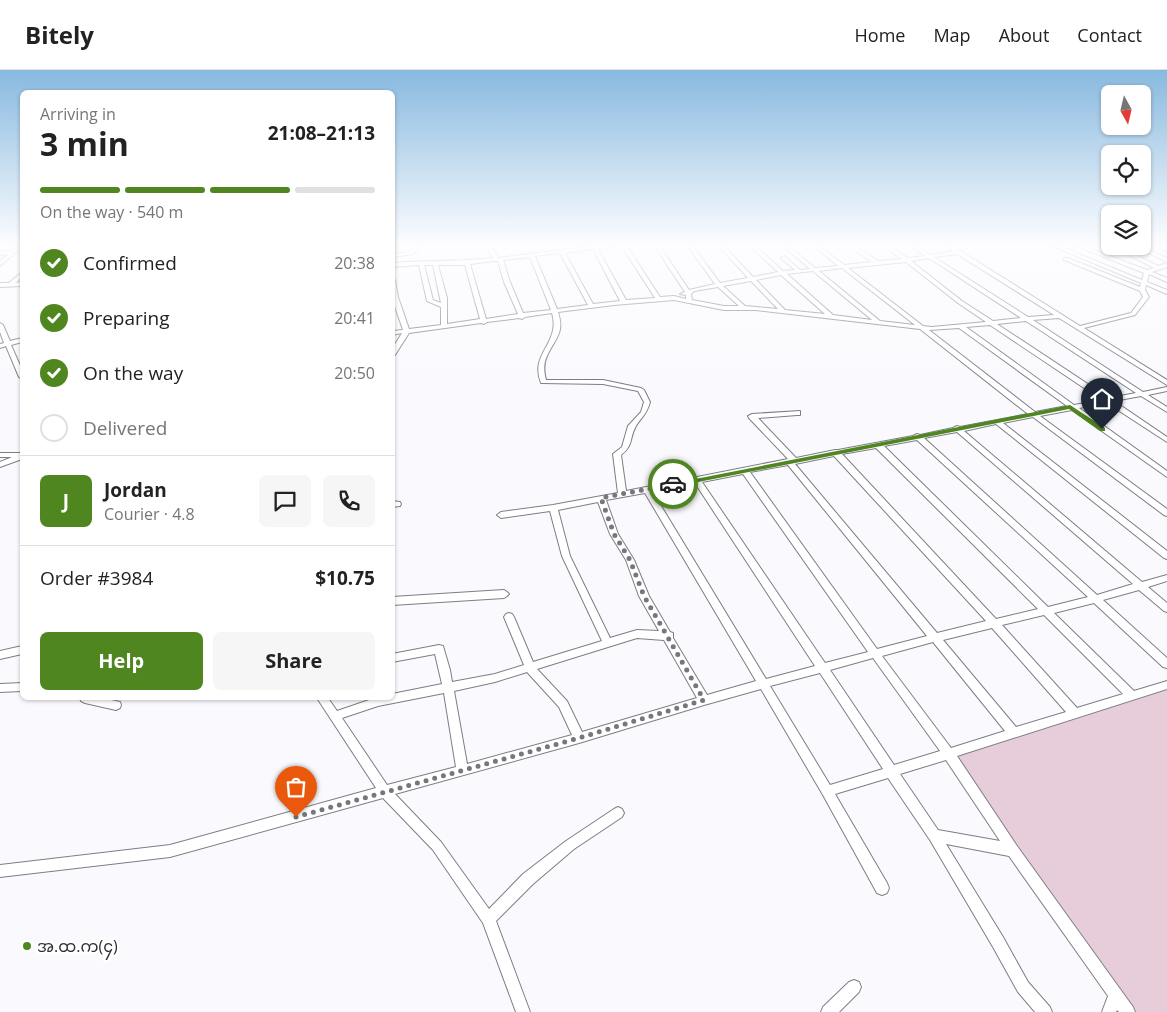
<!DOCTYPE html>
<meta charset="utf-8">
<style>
:root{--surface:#fff;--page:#f6f6f6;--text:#222;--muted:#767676;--line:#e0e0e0;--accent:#50861f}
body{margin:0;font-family:"Open Sans","Noto Sans Myanmar",sans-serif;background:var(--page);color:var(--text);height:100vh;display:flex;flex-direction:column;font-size:19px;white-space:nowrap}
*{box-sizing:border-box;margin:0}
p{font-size:16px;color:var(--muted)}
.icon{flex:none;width:28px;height:28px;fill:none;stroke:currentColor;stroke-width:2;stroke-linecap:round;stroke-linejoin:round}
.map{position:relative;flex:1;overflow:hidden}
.panel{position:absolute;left:20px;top:20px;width:375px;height:610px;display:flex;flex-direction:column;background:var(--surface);border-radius:8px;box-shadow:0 1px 4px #0004}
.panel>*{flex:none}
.needle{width:32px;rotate:172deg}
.fabs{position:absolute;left:1101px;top:15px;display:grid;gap:10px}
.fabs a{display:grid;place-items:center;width:50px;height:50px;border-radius:8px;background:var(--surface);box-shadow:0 1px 4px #0004;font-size:25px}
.pin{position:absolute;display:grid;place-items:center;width:42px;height:42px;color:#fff;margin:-51px -21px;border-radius:50% 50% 50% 0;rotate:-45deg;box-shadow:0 0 5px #0007}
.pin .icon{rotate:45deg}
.courier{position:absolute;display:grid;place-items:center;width:50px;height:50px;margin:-25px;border:4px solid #50861f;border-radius:50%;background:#fff;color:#222;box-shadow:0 1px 6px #0007}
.head em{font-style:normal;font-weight:700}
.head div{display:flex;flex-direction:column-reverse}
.head{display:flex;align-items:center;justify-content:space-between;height:85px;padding:0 20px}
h1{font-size:32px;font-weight:700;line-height:38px}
.bar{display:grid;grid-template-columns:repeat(4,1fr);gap:8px 5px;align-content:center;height:60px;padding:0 20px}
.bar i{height:6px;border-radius:4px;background:var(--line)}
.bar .current{background:var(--accent)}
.bar p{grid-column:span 4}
.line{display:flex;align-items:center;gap:12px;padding:0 20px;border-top:1px solid var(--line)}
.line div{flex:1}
.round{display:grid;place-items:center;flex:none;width:52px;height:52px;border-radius:8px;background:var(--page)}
ol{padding:0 20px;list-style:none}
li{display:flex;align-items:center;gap:15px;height:55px}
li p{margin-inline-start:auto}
li .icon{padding:5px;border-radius:50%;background:var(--accent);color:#fff;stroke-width:4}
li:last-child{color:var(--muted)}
li i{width:28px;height:28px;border:2px solid var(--line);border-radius:50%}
.cta{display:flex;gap:10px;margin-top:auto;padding:10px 20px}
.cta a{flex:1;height:58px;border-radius:8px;background:var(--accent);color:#fff;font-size:20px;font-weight:700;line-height:58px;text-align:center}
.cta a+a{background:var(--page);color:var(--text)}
header{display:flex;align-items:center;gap:30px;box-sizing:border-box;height:70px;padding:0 25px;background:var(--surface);border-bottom:1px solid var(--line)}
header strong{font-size:24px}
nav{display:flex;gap:28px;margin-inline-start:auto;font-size:18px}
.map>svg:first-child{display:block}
</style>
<header>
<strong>Bitely</strong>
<nav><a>Home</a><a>Map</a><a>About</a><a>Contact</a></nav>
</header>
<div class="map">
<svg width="1167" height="942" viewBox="0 0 1167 942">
<rect width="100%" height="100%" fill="#fafafe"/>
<polygon fill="#e7cdda" points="1167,616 1167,942 1135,942 953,686"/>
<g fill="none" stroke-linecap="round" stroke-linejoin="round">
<defs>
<g id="minor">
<polygon points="19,175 22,175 22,177 0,196 0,191 9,184 0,185 0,181 12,181"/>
<polygon points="418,175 423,175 413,184 392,187 392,184 409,182"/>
<path d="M 486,175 L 491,175 L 498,188 L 602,175 L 618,175 L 598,179 L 626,230 L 655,228 L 621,175 L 626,175 L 660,227 L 674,226 L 686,229 L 686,225 L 680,224 L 685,222 L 654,175 L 659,175 L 689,220 L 715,214 L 687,175 L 692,175 L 720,213 L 748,208 L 718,175 L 723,175 L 753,207 L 778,202 L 749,175 L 754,175 L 783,201 L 795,200 L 782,189 L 781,188 L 784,186 L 800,200 L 810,199 L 782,175 L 787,175 L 815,198 L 838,196 L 813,175 L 818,175 L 844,195 L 872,192 L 847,175 L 853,175 L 878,191 L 902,189 L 881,175 L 887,175 L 908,188 L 925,186 L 910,175 L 916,175 L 930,185 L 953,181 L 945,175 L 951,175 L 1080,256 L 1131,243 L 1143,227 L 1140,221 L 1064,190 L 1064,188 L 1068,188 L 1140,217 L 1141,213 L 1050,175 L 1057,175 L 1142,210 L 1144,203 L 1074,175 L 1081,175 L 1147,200 L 1154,198 L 1117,179 L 1117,177 L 1121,177 L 1158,196 L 1167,193 L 1167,197 L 1152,202 L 1167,208 L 1167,212 L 1149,204 L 1147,212 L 1167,220 L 1167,224 L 1146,215 L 1145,220 L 1149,227 L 1135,245 L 1084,258 L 1167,310 L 1167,315 L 1059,248 L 1033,250 L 1143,322 L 1167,317 L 1167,321 L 1148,325 L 1167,337 L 1167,342 L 1141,326 L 1114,331 L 1167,367 L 1167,372 L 1107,333 L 1079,338 L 1167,401 L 1167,407 L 1072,340 L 1040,346 L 1167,439 L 1167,446 L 1164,445 L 1033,347 L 1003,353 L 1167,481 L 1167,489 L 1164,488 L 996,354 L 964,361 L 1142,512 L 1167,505 L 1167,511 L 1148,517 L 1167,533 L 1167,542 L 1164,541 L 1139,520 L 1103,530 L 1167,588 L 1167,598 L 1163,597 L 1094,533 L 1054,543 L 1134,621 L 1167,611 L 1167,619 L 957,686 L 1017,776 L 1133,937 L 1135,942 L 1119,942 L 1117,940 L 1116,942 L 1102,942 L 1108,926 L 1009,786 L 946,774 L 1003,867 L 1028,912 L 1050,937 L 1052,942 L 1035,942 L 1018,922 L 993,877 L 930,770 L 888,708 L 835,724 L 887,813 L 889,818 L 887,823 L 882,825 L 877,823 L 823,725 L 761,619 L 704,635 L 579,673 L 395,724 L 441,772 L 489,839 L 523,804 L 566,771 L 614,739 L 618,737 L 622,739 L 624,743 L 622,747 L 574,779 L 533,814 L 496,851 L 530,942 L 516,942 L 483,853 L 433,780 L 383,728 L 170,787 L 0,807 L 0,795 L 170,775 L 376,718 L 317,628 L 328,628 L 337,641 L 375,628 L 392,628 L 392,624 L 442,614 L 435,584 L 392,592 L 392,584 L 439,575 L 443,576 L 450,600 L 452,612 L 495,604 L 524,595 L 504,547 L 506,544 L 509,543 L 512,544 L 514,547 L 533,592 L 602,571 L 562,486 L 550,441 L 501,448 L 497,445 L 501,442 L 553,435 L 618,423 L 613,384 L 622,377 L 628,356 L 641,342 L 644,332 L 638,321 L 603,314 L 541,313 C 529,283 561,274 552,243 L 525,247 L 522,249 L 519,248 L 487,252 L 484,254 L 481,253 L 409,263 L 395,285 L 392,287 L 392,279 L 402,263 L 392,265 L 392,261 L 403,260 L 392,228 L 392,208 L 395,210 L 398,227 L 409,259 L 441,255 L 441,237 L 427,231 L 419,195 L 392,197 L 392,193 C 426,190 460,192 493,188 ZM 593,179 L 620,231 L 593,234 L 565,183 ZM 560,183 L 588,235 L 557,239 L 535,186 ZM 957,184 L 1054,245 L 1028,247 L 934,187 ZM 530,187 L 551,240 L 523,243 L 510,212 L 503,190 ZM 929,188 L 1021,248 L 993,251 L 962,231 L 911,191 ZM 495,191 L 498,191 L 504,212 L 518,244 L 486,249 L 470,194 ZM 906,192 L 958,233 L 986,252 L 932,257 L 923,256 L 848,198 ZM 424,195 L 433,195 L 441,233 L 433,230 ZM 438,195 L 465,195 L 480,249 L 447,254 L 447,228 ZM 842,198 L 915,255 L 880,251 L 819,201 ZM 813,201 L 872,250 L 833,245 L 787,204 ZM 781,205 L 825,244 L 785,240 L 756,210 ZM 751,211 L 778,239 L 745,236 L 723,216 ZM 718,217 L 739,236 L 724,236 L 692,230 L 691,224 L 694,221 ZM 674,230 L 724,240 L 756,240 L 920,259 L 1028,344 L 960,357 L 957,356 L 953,358 L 920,365 L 917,364 L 913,366 L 838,380 L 835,380 L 796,388 L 758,348 L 797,345 L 800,345 L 800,341 L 752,344 L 748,346 L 749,348 L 788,389 L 626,421 L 621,385 C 634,375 629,368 636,356 C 642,346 646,346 650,332 L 644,320 L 641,318 L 603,310 L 546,310 C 544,302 543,294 547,286 C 555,268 565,264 558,242 L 614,235 ZM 1026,251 L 1136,323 L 1109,328 L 997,254 ZM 990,255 L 1102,330 L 1074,335 L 966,257 ZM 959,258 L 1067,336 L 1035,342 L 929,260 ZM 957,362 L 1133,514 L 1097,525 L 924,368 ZM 917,370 L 1088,527 L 1048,537 L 884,376 ZM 876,378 L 1038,539 L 996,549 L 842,384 ZM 834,386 L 986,551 L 937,563 L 795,394 ZM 788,395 L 927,566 L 877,579 L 750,402 ZM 743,404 L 868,582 L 825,593 L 702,412 ZM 695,413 L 815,596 L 766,609 L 652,421 ZM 645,423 L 756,611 L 707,625 L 673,568 L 673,563 L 670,562 L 649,526 L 634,490 L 618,464 L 606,430 ZM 598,432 L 610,464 L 626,490 L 639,526 L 659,561 L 637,560 L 610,568 L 570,486 L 558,440 ZM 1044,545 L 1123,624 L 1077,638 L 1002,555 ZM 992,558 L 1066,642 L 1016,657 L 943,570 ZM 637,568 L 664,570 L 697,628 L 582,662 L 567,631 L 537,599 ZM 933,572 L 1005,661 L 951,678 L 882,586 ZM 873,588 L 940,681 L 894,695 L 830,600 ZM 527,602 L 559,637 L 572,665 L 467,694 L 454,621 L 495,612 ZM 820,603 L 883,699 L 830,715 L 770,616 ZM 444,623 L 456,697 L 387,715 L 342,648 L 378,636 ZM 946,690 L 1000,771 L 938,760 L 900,704 Z"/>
<polygon points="1156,175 1162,175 1167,178 1167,182"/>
<polygon points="1134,176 1141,176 1167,188 1167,192"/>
<polygon points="22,202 22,206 16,213 22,212 22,216 0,217 0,213 9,213"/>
<polygon points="0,253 3,255 10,271 22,268 22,272 11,275 22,300 22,309 19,307 6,276 0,278 0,274 4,273 0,262"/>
<polygon points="0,383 22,383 22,389 0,397 0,392 12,387 0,387"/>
<polygon points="392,431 400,432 401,434 400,436 392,437"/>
<polygon points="504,520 507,522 509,524 507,526 504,528 392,535 392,527"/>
<polygon points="22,576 22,584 0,589 0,581"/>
<polygon points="22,613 22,621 0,622 0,614"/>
<polygon points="80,628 103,628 120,632 121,635 120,638 116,640 85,633 81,631"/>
<polygon points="854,910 859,912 861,917 859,922 839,942 821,942 823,937 849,912"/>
</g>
</defs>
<use href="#minor" stroke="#7d7d87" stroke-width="2"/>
<use href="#minor" fill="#fff" fill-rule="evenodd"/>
</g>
<linearGradient id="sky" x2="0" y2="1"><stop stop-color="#87b9df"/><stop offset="0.57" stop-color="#fdfdff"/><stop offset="1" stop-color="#fdfdff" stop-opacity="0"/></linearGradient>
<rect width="1167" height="307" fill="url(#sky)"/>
<polygon fill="#50861f" points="1070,335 1105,358 1105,361 1100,361 1069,339 673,417 670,414"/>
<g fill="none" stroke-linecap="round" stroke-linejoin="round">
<polyline stroke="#77777b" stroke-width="5" stroke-dasharray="0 9" points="296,747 579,668 704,630 644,526 630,490 614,464 601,428 673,414"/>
</g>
<circle fill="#50861f" stroke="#fff" stroke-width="2" cx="27" cy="876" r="5"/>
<g text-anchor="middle" stroke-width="5" stroke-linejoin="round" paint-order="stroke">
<g font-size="16" fill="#303034" stroke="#fff" text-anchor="start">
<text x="37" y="882">အ.ထ.က(၄)</text>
</g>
</g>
</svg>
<div class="fabs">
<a><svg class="needle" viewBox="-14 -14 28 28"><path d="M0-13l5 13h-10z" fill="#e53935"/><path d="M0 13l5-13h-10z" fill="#767676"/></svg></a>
<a><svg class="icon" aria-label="locate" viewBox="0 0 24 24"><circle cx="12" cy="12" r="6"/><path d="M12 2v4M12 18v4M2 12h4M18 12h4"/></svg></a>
<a><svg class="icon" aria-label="layers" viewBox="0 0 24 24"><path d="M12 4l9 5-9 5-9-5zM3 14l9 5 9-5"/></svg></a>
</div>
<div class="pin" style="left:296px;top:747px;background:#ea580c"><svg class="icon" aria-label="bag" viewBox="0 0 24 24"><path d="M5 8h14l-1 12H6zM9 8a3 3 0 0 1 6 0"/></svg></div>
<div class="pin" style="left:1102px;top:359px;background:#1f2937"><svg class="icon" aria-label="home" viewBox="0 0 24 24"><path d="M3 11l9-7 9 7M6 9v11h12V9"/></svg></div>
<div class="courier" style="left:673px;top:414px"><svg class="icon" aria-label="car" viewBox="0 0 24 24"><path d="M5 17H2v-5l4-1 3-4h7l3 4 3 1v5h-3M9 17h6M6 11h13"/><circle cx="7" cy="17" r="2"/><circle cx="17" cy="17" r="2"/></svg></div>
<section class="panel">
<div class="head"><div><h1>3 min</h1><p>Arriving in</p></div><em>21:08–21:13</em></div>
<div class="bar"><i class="current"></i><i class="current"></i><i class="current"></i><i></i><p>On the way · 540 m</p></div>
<ol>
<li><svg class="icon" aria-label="check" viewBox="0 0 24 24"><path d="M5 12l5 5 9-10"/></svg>Confirmed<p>20:38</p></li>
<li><svg class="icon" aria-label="check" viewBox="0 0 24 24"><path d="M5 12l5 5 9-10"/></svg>Preparing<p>20:41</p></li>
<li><svg class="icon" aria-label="check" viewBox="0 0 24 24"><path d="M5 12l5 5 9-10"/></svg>On the way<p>20:50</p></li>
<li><i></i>Delivered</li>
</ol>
<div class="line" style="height:90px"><b class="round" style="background:var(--accent);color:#fff">J</b><div><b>Jordan</b><p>Courier · 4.8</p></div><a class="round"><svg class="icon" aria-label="chat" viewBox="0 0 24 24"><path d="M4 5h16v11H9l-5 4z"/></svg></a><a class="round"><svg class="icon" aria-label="phone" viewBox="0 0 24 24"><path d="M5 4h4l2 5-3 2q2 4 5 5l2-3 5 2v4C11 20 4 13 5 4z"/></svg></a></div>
<div class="line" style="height:65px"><div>Order #3984</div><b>$10.75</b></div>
<div class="cta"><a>Help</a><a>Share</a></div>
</section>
</div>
